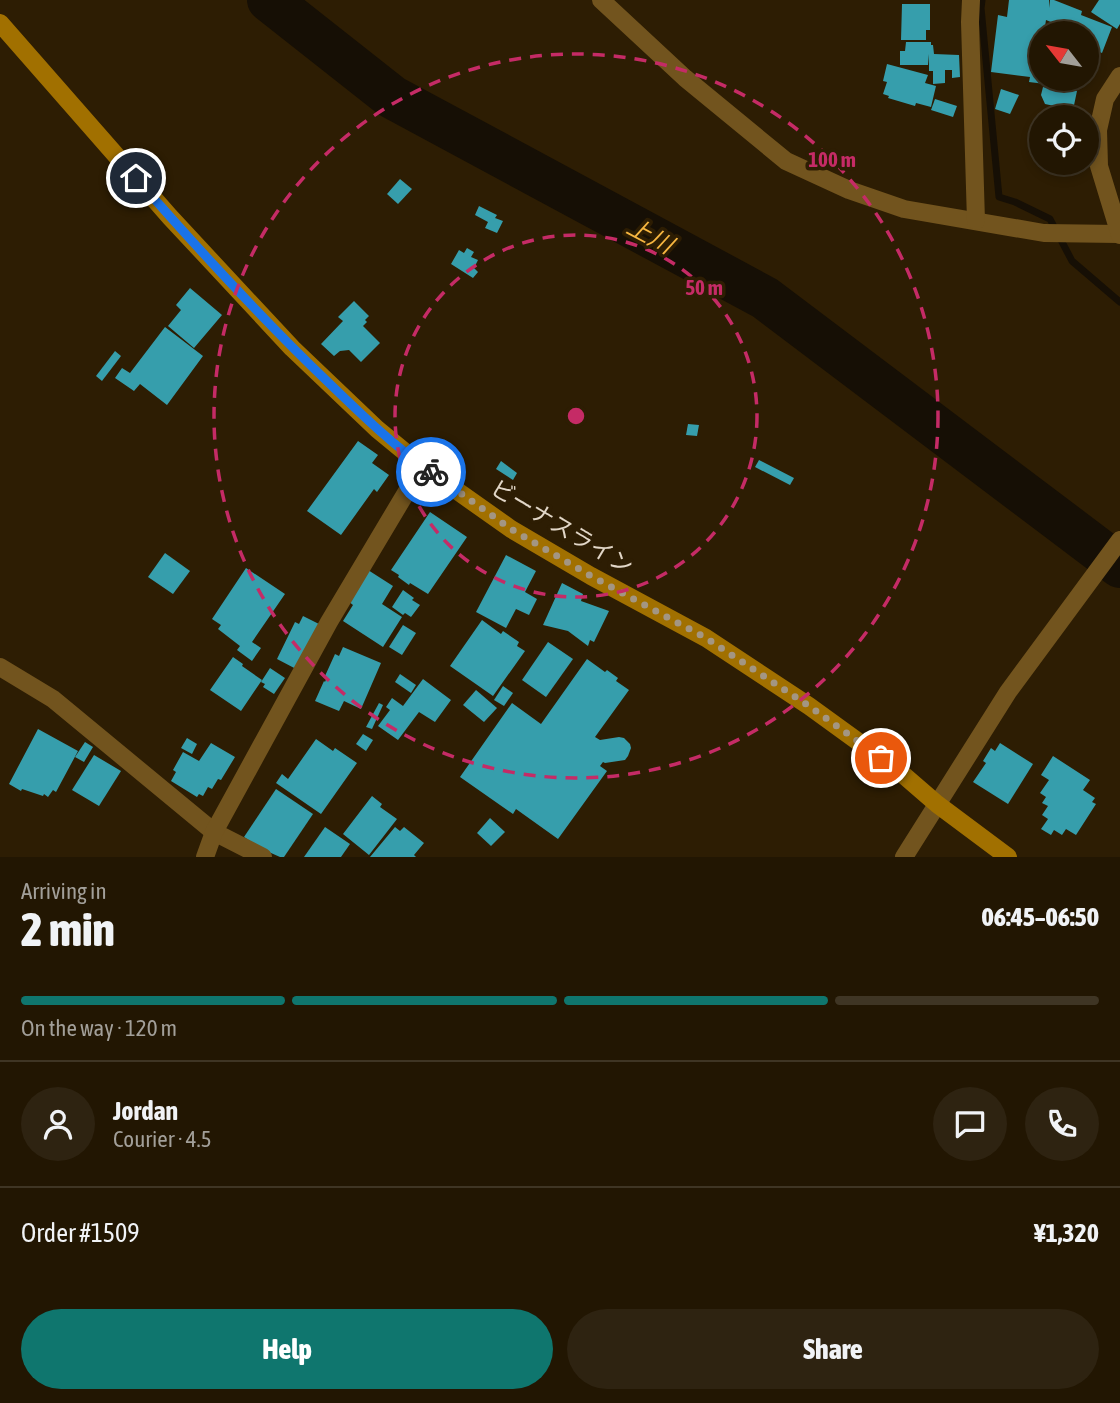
<!DOCTYPE html>
<meta charset="utf-8">
<style>
:root{--surface:#221602;--page:#2e2311;--text:#f1f3f6;--muted:#a29f99;--line:#3f3524;--accent:#0f766e}
body{margin:0;font-family:"Asap Condensed","Noto Sans JP",sans-serif;background:var(--page);color:var(--text);height:100vh;display:flex;flex-direction:column;font-size:26px;white-space:nowrap}
*{box-sizing:border-box;margin:0}
p{font-size:23px;color:var(--muted)}
.icon{flex:none;width:38px;height:38px;fill:none;stroke:currentColor;stroke-width:2;stroke-linecap:round;stroke-linejoin:round}
.map{position:relative;height:857px;overflow:hidden}
.sheet{display:flex;flex-direction:column;background:var(--surface);flex:1}
.sheet>*{flex:none}
.needle{width:46px;rotate:301deg}
.tools{position:absolute;left:1029px;top:21px;display:grid;gap:14px}
.tools a{display:grid;place-items:center;width:70px;height:70px;border-radius:50%;background:var(--surface);box-shadow:0 4px 10px #0003,0 0 0 2px var(--line);font-size:35px}
.pin{position:absolute;display:grid;place-items:center;width:60px;height:60px;color:#fff;margin:-30px;border:4px solid #fff;border-radius:50%;box-shadow:0 2px 7px #0007}
.courier{position:absolute;display:grid;place-items:center;width:70px;height:70px;margin:-35px;border:5px solid #1a73e8;border-radius:50%;background:#fff;color:#222;box-shadow:0 2px 9px #0007}
.headline em{font-style:normal;font-weight:800}
.headline div{display:flex;flex-direction:column-reverse}
.headline{display:flex;align-items:center;justify-content:space-between;height:119px;padding:0 21px}
h1{font-size:46px;font-weight:800;line-height:52px}
.bar{display:grid;grid-template-columns:repeat(4,1fr);gap:10px 7px;align-content:center;height:84px;padding:0 21px}
.bar i{height:9px;border-radius:5px;background:var(--line)}
.bar .on{background:var(--accent)}
.bar p{grid-column:span 4}
.line{display:flex;align-items:center;gap:18px;padding:0 21px;border-top:2px solid var(--line)}
.line div{flex:1}
.round{display:grid;place-items:center;flex:none;width:74px;height:74px;border-radius:37px;background:var(--page)}
.button{display:flex;gap:14px;margin-top:auto;padding:14px 21px}
.button a{flex:1;height:80px;border-radius:42px;background:var(--accent);color:#fff;font-size:28px;font-weight:800;line-height:80px;text-align:center}
.button a+a{background:var(--page);color:var(--text)}
.map>svg:first-child{display:block}
</style>
<div class="map">
<svg width="1120" height="857" viewBox="0 0 1120 857">
<rect width="100%" height="100%" fill="#2d1d03"/>
<g fill="none" stroke-linecap="round" stroke-linejoin="round">
<polyline stroke="#160f05" stroke-width="7" points="982,0 981,8 999,197 1015,202 1050,219 1072,261 1120,302"/>
<polyline stroke="#160f05" stroke-width="44" points="269,0 392,97 765,298 1120,566"/>
</g>
<g fill="#369eac">
<polygon points="1009,0 1049,0 1049,8 1050,0 1054,0 1082,11 1081,15 1112,27 1102,53 1087,47 1087,33 1067,33 1068,29 1046,20 1044,33 1041,33 1041,79 1045,79 1045,84 1029,82 1030,77 991,72 998,15 1007,17"/>
<polygon points="1099,0 1120,0 1120,24 1117,29 1091,12"/>
<polygon points="902,4 930,4 930,30 926,30 926,40 901,40"/>
<polygon points="906,42 931,42 931,45 933,45 934,54 959,55 960,77 952,78 952,70 945,70 945,83 933,84 933,71 929,71 929,54 928,65 900,65 900,51 905,51"/>
<polygon points="887,64 928,75 925,83 936,86 931,107 916,103 915,106 888,98 889,96 883,94 887,82 883,81"/>
<polygon points="1043,87 1058,90 1059,87 1077,91 1073,110 1045,104 1041,95"/>
<polygon points="1001,89 1019,95 1010,114 995,109"/>
<polygon points="935,99 957,106 953,117 931,110"/>
<polygon points="400,179 412,189 398,204 387,194"/>
<polygon points="479,206 497,215 495,218 503,221 497,233 485,228 488,222 475,215"/>
<polygon points="467,248 474,252 471,257 478,260 474,268 478,272 473,278 451,264 459,250 464,253"/>
<polygon points="190,288 222,315 194,348 168,326 181,310 176,305"/>
<polygon points="354,301 369,316 365,320 367,322 363,326 380,343 361,362 349,350 340,351 334,356 321,344 343,321 338,317"/>
<polygon points="165,327 203,356 167,405 140,384 134,391 115,378 122,368 130,373"/>
<polygon points="115,351 121,356 102,381 96,376"/>
<polygon points="688,424 699,425 697,436 686,435"/>
<polygon points="358,441 378,455 372,463 389,475 377,492 374,489 341,535 307,511"/>
<polygon points="759,460 794,478 790,485 755,467"/>
<polygon points="501,461 517,473 513,480 496,469"/>
<polygon points="430,512 467,537 428,594 410,583 409,585 398,577 399,575 391,570"/>
<polygon points="165,553 190,571 173,594 148,577"/>
<polygon points="506,555 536,571 525,592 537,599 529,615 516,609 506,628 476,612"/>
<polygon points="246,568 285,594 252,642 261,648 252,661 237,650 240,646 218,629 221,625 212,619"/>
<polygon points="368,570 393,586 382,604 402,617 383,647 343,621 353,605 348,601"/>
<polygon points="562,583 583,594 581,601 609,611 594,642 590,640 588,646 568,631 543,625"/>
<polygon points="403,590 414,598 412,600 420,605 411,617 405,613 403,615 392,607"/>
<polygon points="303,616 321,625 298,670 277,659 295,622 299,624"/>
<polygon points="482,620 501,634 503,631 519,642 517,646 525,651 493,696 450,666"/>
<polygon points="403,625 416,633 402,655 389,647"/>
<polygon points="548,642 573,659 546,697 522,680"/>
<polygon points="343,647 381,663 361,709 344,701 339,711 315,701 324,681 325,682 327,677 325,676 335,654 339,656"/>
<polygon points="233,657 243,664 242,666 262,680 241,711 210,690"/>
<polygon points="587,659 605,672 607,670 618,678 616,681 629,690 595,737 600,740 619,737 624,738 630,744 631,748 628,756 625,760 605,763 603,762 600,766 607,771 558,839 516,809 513,814 460,777 512,703 541,724"/>
<polygon points="270,668 285,678 274,694 263,687 265,684 261,682"/>
<polygon points="400,674 416,685 411,693 395,682"/>
<polygon points="423,679 451,700 435,722 419,712 398,740 378,726 390,710 386,707 392,698 403,706"/>
<polygon points="503,686 513,693 504,706 494,700"/>
<polygon points="476,690 497,708 484,722 463,705"/>
<polygon points="379,703 383,705 372,729 366,727"/>
<polygon points="38,729 78,751 56,792 53,790 48,797 44,794 43,796 22,789 21,791 9,784"/>
<polygon points="363,734 373,740 366,751 356,744"/>
<polygon points="187,738 197,744 192,754 181,748"/>
<polygon points="316,739 333,751 335,748 357,763 321,814 276,783 282,774 288,779"/>
<polygon points="85,742 93,747 84,762 75,757"/>
<polygon points="211,743 235,757 221,780 218,779 212,789 208,787 203,796 199,794 197,797 171,781 176,772 173,770 183,752 199,761"/>
<polygon points="1000,743 1033,764 1008,804 973,782 986,763 983,761 991,748 995,751"/>
<polygon points="94,755 121,771 99,806 72,790"/>
<polygon points="1053,756 1090,780 1083,790 1095,798 1092,802 1096,804 1076,835 1066,829 1062,835 1054,830 1051,835 1041,829 1048,819 1042,815 1048,806 1042,803 1046,797 1040,793 1049,780 1041,775"/>
<polygon points="276,789 313,814 284,857 280,857 262,849 244,837"/>
<polygon points="372,796 382,804 380,807 397,819 369,855 343,834"/>
<polygon points="490,818 505,832 491,846 477,833"/>
<polygon points="325,827 350,844 341,857 304,857"/>
<polygon points="395,827 400,831 404,827 424,843 414,855 416,857 370,857"/>
</g>
<g fill="none" stroke-linecap="round" stroke-linejoin="round">
<g stroke="#72541e" stroke-width="18">
<polyline points="601,0 685,78 786,161 849,190 904,209 1044,233 1119,234"/>
<polyline points="971,0 970,22 976,221"/>
<polyline points="1120,76 1105,99 1098,130 1099,166 1120,235"/>
<polyline points="0,667 53,699 214,832 263,857"/>
<polyline points="205,857 214,832 329,622 422,466"/>
<polyline points="904,857 1008,692 1120,540"/>
</g>
<polyline stroke="#a17000" stroke-width="18" points="0,23 170,217 292,348 377,429 422,466 511,529 591,576 706,638 809,706 900,772 937,804 1008,857"/>
</g>
<g fill="none" stroke-linecap="round" stroke-linejoin="round">
<polyline stroke="#a39683" stroke-width="7" stroke-dasharray="0 12.6" points="431,472 511,529 591,576 706,638 809,706 881,758"/>
<path stroke="#1a73e8" stroke-width="9" d="M 136,178 C 198,249 262,319 330,384 C 362,415 394,446 431,472"/>
</g>
<g fill="none" stroke="#c52b66" stroke-width="3.5" stroke-dasharray="12 9">
<circle cx="576" cy="416" r="181"/>
<circle cx="576" cy="416" r="362"/>
</g>
<g text-anchor="middle" stroke-width="7" stroke-linejoin="round" paint-order="stroke">
<g font-size="23" fill="#e2d7c8" stroke="#2d1d03">
<text transform="translate(562 527) rotate(31)" y="8">ビーナスライン</text>
</g>
<g font-size="24" font-style="italic" fill="#f7b640" stroke="#2d1d03">
<text transform="translate(650 236) rotate(28)" y="8">上川</text>
</g>
</g>
<circle cx="576" cy="416" r="10" fill="#c52b66" stroke="#2d1d03" stroke-width="3.5"/>
<g font-size="21" text-anchor="middle" font-weight="bold" fill="#c52b66" stroke="#2d1d03" stroke-width="7" stroke-linejoin="round" paint-order="stroke">
<text x="832" y="167">100 m</text>
<text x="704" y="295">50 m</text>
</g>
</svg>
<div class="tools">
<a><svg class="needle" viewBox="-14 -14 28 28"><path d="M0-13l5 13h-10z" fill="#e53935"/><path d="M0 13l5-13h-10z" fill="#a29f99"/></svg></a>
<a><svg class="icon" aria-label="locate" viewBox="0 0 24 24"><circle cx="12" cy="12" r="6"/><path d="M12 2v4M12 18v4M2 12h4M18 12h4"/></svg></a>
</div>
<div class="pin" style="left:881px;top:758px;background:#ea580c"><svg class="icon" aria-label="bag" viewBox="0 0 24 24"><path d="M5 8h14l-1 12H6zM9 8a3 3 0 0 1 6 0"/></svg></div>
<div class="pin" style="left:136px;top:178px;background:#1f2937"><svg class="icon" aria-label="home" viewBox="0 0 24 24"><path d="M3 11l9-7 9 7M6 9v11h12V9"/></svg></div>
<div class="courier" style="left:431px;top:472px"><svg class="icon" aria-label="bike" viewBox="0 0 24 24"><circle cx="6" cy="16" r="4"/><circle cx="18" cy="16" r="4"/><path d="M6 16l4-8h5l3 8M10 8l3 8H6M13 5h3"/></svg></div>
</div>
<section class="sheet">
<div class="headline"><div><h1>2 min</h1><p>Arriving in</p></div><em>06:45–06:50</em></div>
<div class="bar"><i class="on"></i><i class="on"></i><i class="on"></i><i></i><p>On the way · 120 m</p></div>
<div class="line" style="height:126px"><a class="round"><svg class="icon" aria-label="person" viewBox="0 0 24 24"><circle cx="12" cy="8" r="4"/><path d="M4 21q1-7 8-7t8 7"/></svg></a><div><b>Jordan</b><p>Courier · 4.5</p></div><a class="round"><svg class="icon" aria-label="chat" viewBox="0 0 24 24"><path d="M4 5h16v11H9l-5 4z"/></svg></a><a class="round"><svg class="icon" aria-label="phone" viewBox="0 0 24 24"><path d="M5 4h4l2 5-3 2q2 4 5 5l2-3 5 2v4C11 20 4 13 5 4z"/></svg></a></div>
<div class="line" style="height:91px"><div>Order #1509</div><b>¥1,320</b></div>
<div class="button"><a>Help</a><a>Share</a></div>
</section>
